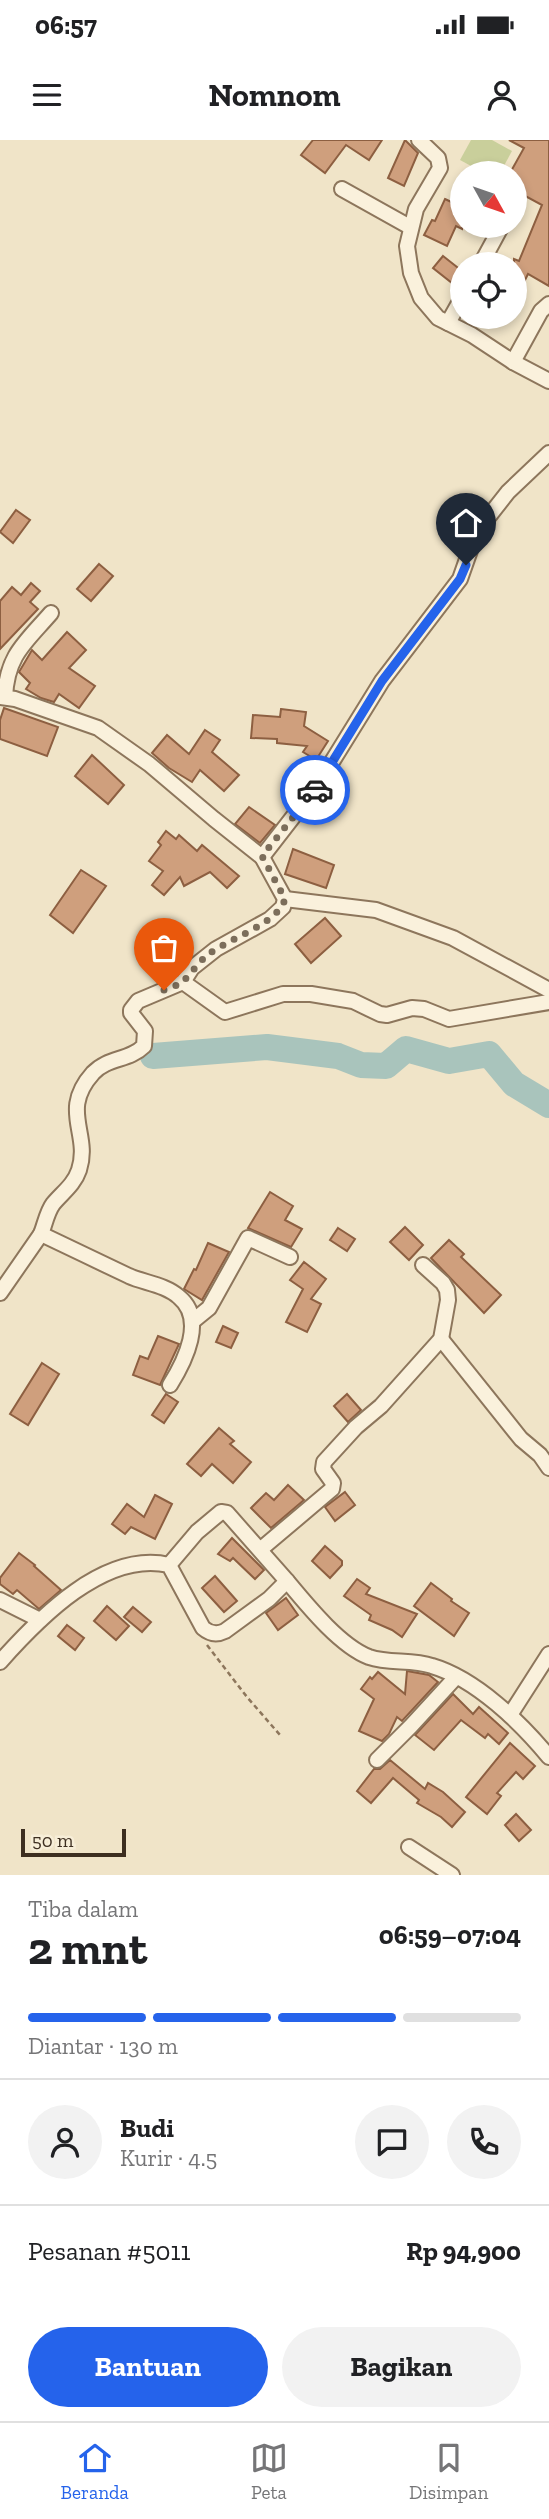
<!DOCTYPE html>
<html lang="id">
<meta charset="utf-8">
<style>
:root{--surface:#fff;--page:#f2f2f2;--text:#202124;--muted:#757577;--line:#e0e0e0;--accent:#2563eb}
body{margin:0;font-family:"Zilla Slab",serif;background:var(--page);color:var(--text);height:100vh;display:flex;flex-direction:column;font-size:26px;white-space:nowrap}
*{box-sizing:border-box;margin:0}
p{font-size:23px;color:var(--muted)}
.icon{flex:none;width:38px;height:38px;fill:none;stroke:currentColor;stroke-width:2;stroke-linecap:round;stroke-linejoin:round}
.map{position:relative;height:1735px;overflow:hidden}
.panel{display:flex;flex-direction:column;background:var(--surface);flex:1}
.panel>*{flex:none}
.needle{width:46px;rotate:130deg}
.controls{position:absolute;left:450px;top:21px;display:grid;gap:14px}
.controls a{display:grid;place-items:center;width:77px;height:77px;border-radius:50%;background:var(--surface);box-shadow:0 4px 10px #0003;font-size:35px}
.scale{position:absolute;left:21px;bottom:18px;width:105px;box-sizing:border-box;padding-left:7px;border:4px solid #3d2e20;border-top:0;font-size:19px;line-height:24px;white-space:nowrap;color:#3d2e20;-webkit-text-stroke:5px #f7eed8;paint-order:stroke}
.pin{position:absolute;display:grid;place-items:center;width:60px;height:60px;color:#fff;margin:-72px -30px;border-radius:50% 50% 50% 0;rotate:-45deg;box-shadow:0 0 7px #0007}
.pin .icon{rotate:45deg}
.courier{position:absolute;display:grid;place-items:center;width:70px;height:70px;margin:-35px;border:5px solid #2563eb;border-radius:50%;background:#fff;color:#222;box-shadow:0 2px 9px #0007}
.overview em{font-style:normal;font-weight:700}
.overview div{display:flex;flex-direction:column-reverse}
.overview{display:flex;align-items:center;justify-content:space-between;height:119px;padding:0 28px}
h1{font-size:46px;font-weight:700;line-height:52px}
.bar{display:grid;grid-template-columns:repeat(4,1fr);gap:10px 7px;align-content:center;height:84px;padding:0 28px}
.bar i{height:9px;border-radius:5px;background:var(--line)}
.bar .selected{background:var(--accent)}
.bar p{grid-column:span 4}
.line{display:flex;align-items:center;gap:18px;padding:0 28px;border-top:2px solid var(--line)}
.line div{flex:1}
.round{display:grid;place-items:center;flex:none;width:74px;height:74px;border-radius:37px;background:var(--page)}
.action{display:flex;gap:14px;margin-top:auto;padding:14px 28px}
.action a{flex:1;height:80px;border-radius:42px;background:var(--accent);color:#fff;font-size:28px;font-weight:700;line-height:80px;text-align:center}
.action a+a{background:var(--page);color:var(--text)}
.status{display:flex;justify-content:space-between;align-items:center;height:49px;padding:0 35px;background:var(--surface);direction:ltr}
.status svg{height:19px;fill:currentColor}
header{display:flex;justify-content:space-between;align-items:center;height:91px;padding:0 28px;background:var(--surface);font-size:32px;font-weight:700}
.menu{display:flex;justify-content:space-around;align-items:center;height:98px;border-top:2px solid var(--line);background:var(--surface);font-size:19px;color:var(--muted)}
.menu a{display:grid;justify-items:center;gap:4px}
.menu .selected{color:var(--accent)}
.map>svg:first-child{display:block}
</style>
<div class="status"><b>06:57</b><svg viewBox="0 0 49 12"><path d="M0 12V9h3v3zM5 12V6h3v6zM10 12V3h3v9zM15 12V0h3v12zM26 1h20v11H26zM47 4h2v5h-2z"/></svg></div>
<header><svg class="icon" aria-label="menu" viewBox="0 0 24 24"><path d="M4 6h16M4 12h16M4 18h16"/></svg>Nomnom<svg class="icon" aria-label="person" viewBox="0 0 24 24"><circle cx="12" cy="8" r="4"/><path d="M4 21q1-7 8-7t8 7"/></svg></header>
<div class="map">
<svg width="549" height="1735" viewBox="0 0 549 1735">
<rect width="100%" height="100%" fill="#f0e4c8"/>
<polygon fill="#c9cf9b" points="471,0 492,0 512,11 500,33 484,33 460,20"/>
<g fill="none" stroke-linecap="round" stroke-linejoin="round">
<polyline stroke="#a9c4bc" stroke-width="26" points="153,916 267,907 338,916 361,925 386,926 406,909 449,921 489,914 514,944 549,965"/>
</g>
<g fill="#cf9f7d" stroke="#8d5f41" stroke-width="2">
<polygon points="313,0 382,0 369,20 346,5 325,33 301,15"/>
<polygon points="405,0 418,13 404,46 388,38"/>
<polygon points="509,0 549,0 549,146 528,134 514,162 514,119 519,121 542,65 514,50 514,33 510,33 524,8"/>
<polygon points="445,59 462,67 462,89 456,86 447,106 424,95 432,80 435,81"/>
<polygon points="443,116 462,131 462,140 457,147 433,128"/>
<polygon points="16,370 30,380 13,403 0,392"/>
<polygon points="99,424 113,436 91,461 77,449"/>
<polygon points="31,443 40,451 30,462 38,469 0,509 0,461 12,447 21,455"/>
<polygon points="67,492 86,510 69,528 95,546 79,568 59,554 54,562 41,558 26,549 30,543 19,532 32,510 42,520"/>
<polygon points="4,568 58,587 47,616 0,599 0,580"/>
<polygon points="281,569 306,572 304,586 328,601 316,620 303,612 307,606 277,603 277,599 251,598 253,575 280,577"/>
<polygon points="205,590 220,600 212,612 239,635 224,651 200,630 192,642 169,628 152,613 167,595 189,614"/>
<polygon points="92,615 124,645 108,664 75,636"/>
<polygon points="249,667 275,685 260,703 235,684"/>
<polygon points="166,691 176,699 179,695 197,711 202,705 239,736 227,748 210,732 184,746 180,737 164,755 152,745 163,731 149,721 161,705 158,702"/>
<polygon points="293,709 334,725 326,748 285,734"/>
<polygon points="81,730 106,746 73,793 50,775"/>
<polygon points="325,778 341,796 311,823 295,804"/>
<polygon points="270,1052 293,1066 285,1080 302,1089 291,1107 248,1088"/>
<polygon points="405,1087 423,1105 409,1120 390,1102"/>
<polygon points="338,1088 355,1099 347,1111 330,1100"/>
<polygon points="449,1100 464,1114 461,1117 501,1155 484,1173 431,1118"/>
<polygon points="208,1103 229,1112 202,1160 184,1149 194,1129 196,1130"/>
<polygon points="304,1122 326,1139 311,1159 321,1164 307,1192 286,1182 303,1149 290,1140"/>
<polygon points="223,1186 238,1193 231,1208 216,1202"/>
<polygon points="158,1196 179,1204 160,1245 133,1235 140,1216 148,1219"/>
<polygon points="42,1223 59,1234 28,1285 10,1274"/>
<polygon points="166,1254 178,1262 164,1283 152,1275"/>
<polygon points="347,1254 361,1270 348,1282 334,1266"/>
<polygon points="219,1288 234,1301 230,1304 251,1322 233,1343 212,1324 201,1336 187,1324"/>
<polygon points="288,1345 304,1360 271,1388 251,1368 266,1353 274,1360"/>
<polygon points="345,1352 355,1365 335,1381 325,1367"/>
<polygon points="155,1355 172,1364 155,1399 131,1387 125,1394 112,1384 127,1364 144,1377"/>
<polygon points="232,1398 264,1430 255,1439 233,1418 230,1421 218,1414"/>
<polygon points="325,1406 342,1421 342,1425 330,1438 312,1421"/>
<polygon points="19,1413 35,1425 34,1426 61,1450 39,1469 17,1450 13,1454 0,1444 0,1438"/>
<polygon points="215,1436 237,1461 224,1472 202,1448"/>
<polygon points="357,1439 370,1448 366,1454 417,1474 402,1497 392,1490 369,1480 371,1475 344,1456"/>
<polygon points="431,1443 452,1459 451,1461 469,1473 454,1496 414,1466"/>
<polygon points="286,1458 298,1475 278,1490 266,1473"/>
<polygon points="107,1466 129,1486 116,1500 94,1481"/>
<polygon points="133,1467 151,1482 142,1492 124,1477"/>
<polygon points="67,1485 84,1498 75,1510 58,1496"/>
<polygon points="407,1531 429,1535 438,1542 402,1581 397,1577 389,1594 382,1601 359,1591 374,1559 361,1549 370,1537 372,1539 378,1532 405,1554"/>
<polygon points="453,1554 473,1574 479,1567 508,1593 499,1604 488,1594 485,1598 461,1580 434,1610 415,1595"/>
<polygon points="510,1603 535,1626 523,1639 516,1632 497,1653 501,1656 487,1674 466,1657"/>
<polygon points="390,1620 425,1649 428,1643 443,1652 465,1672 452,1687 441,1677 417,1663 419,1660 393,1638 371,1663 357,1651 374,1629 380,1629"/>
<polygon points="516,1674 531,1690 519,1701 505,1685"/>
</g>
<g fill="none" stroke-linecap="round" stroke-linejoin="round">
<defs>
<g id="minor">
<polyline points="419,0 438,18 440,28 416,69 407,106 411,133 421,158 438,178 472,195 513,222 549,241"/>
<polyline points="342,49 410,87"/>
<polyline points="481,124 500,89"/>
<polyline points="448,183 462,158"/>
<polyline points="513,222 541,171 549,164"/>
<path d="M 0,557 L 15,559 L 98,588 L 149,624 L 214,679 L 262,717 L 285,759 L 283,767 L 270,779 L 216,809 L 192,828 L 183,842 L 138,861 L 131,870 L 131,873 L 145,891 L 144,906 C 129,921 108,917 93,933 C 59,971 91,993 79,1030 C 74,1045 62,1053 53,1064 C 47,1072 45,1084 41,1094 C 70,1108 100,1122 129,1136 C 145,1143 166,1145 179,1157 C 206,1179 185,1221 170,1245"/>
<path d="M 5,557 C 7,515 25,503 51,473"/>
<polyline points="262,717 317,646 382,541 460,439 473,402 486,380 508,352 549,313"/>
<polyline points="285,759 376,770 453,798 549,850"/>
<polyline points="183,842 225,872 283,854 311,854 353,861 380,874 387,875 412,868 424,869 449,879 549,862"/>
<polyline points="0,1153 41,1094"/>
<polyline points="193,1181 209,1168 248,1098 290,1117"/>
<polyline points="441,1199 521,1299 540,1315 549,1328"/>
<polyline points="261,1409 332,1349 333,1343 323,1329 324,1322 356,1287 381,1266 441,1199 448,1160 447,1150 443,1143 423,1125"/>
<polyline points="169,1425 197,1392 221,1372 227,1373 287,1441"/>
<polyline points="0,1460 40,1480"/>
<path d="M 0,1522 C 39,1478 105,1410 169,1425 L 203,1488 C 210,1494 217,1495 225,1491 L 269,1459 L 287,1441 C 307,1465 340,1506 369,1517 C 389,1524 412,1519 432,1526 C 476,1539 521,1583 549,1617"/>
<polyline points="510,1575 549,1514"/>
<polyline points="377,1620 411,1586 456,1537"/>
<polyline points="409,1707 452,1735"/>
</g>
</defs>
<use href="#minor" stroke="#8d765c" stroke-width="18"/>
<polyline stroke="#8d765c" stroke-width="2.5" stroke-dasharray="5 3.5" stroke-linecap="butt" points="207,1505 247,1557 280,1595"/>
<use href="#minor" stroke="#faf1dc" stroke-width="14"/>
</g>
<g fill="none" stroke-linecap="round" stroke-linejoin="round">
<path stroke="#7c6e5b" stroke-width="7" stroke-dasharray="0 12.6" d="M 164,850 C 169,848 175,846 180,844 C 186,840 198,823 206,816 C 227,799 278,784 285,759 L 262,716 L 315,650"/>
<polyline stroke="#2563eb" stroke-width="9" points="315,650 382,541 460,439 466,425"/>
</g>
</svg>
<div class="controls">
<a><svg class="needle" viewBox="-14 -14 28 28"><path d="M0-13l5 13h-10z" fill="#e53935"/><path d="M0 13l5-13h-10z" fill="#757577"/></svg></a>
<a><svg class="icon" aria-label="locate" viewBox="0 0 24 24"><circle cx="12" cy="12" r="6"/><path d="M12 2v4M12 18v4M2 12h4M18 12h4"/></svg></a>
</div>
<div class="scale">50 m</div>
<div class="pin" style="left:164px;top:850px;background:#ea580c"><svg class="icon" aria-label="bag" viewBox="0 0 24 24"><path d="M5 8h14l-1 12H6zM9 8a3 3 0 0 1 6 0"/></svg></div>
<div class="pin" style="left:466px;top:425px;background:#1f2937"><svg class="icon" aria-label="home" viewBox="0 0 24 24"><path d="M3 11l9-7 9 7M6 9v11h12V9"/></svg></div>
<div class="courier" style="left:315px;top:650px"><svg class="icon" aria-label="car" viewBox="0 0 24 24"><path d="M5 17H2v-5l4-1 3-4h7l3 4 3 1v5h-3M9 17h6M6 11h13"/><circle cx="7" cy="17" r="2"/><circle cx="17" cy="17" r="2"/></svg></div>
</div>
<section class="panel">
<div class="overview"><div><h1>2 mnt</h1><p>Tiba dalam</p></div><em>06:59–07:04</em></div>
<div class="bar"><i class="selected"></i><i class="selected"></i><i class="selected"></i><i></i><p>Diantar · 130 m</p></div>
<div class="line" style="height:126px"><a class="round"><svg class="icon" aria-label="person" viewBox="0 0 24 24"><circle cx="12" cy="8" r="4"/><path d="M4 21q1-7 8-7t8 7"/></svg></a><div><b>Budi</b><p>Kurir · 4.5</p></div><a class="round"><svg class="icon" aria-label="chat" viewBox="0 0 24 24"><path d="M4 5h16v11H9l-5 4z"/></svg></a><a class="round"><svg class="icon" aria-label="phone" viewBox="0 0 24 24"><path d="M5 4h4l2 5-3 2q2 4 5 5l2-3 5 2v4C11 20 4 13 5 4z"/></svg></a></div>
<div class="line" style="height:91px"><div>Pesanan #5011</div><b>Rp 94,900</b></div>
<div class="action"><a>Bantuan</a><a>Bagikan</a></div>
</section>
<nav class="menu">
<a class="selected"><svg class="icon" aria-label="home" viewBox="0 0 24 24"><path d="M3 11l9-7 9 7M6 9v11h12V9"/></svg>Beranda</a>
<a><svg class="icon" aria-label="map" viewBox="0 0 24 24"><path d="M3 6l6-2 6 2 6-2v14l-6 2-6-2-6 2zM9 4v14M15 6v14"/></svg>Peta</a>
<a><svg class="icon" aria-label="saved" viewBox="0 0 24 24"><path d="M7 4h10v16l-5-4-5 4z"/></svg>Disimpan</a>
</nav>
